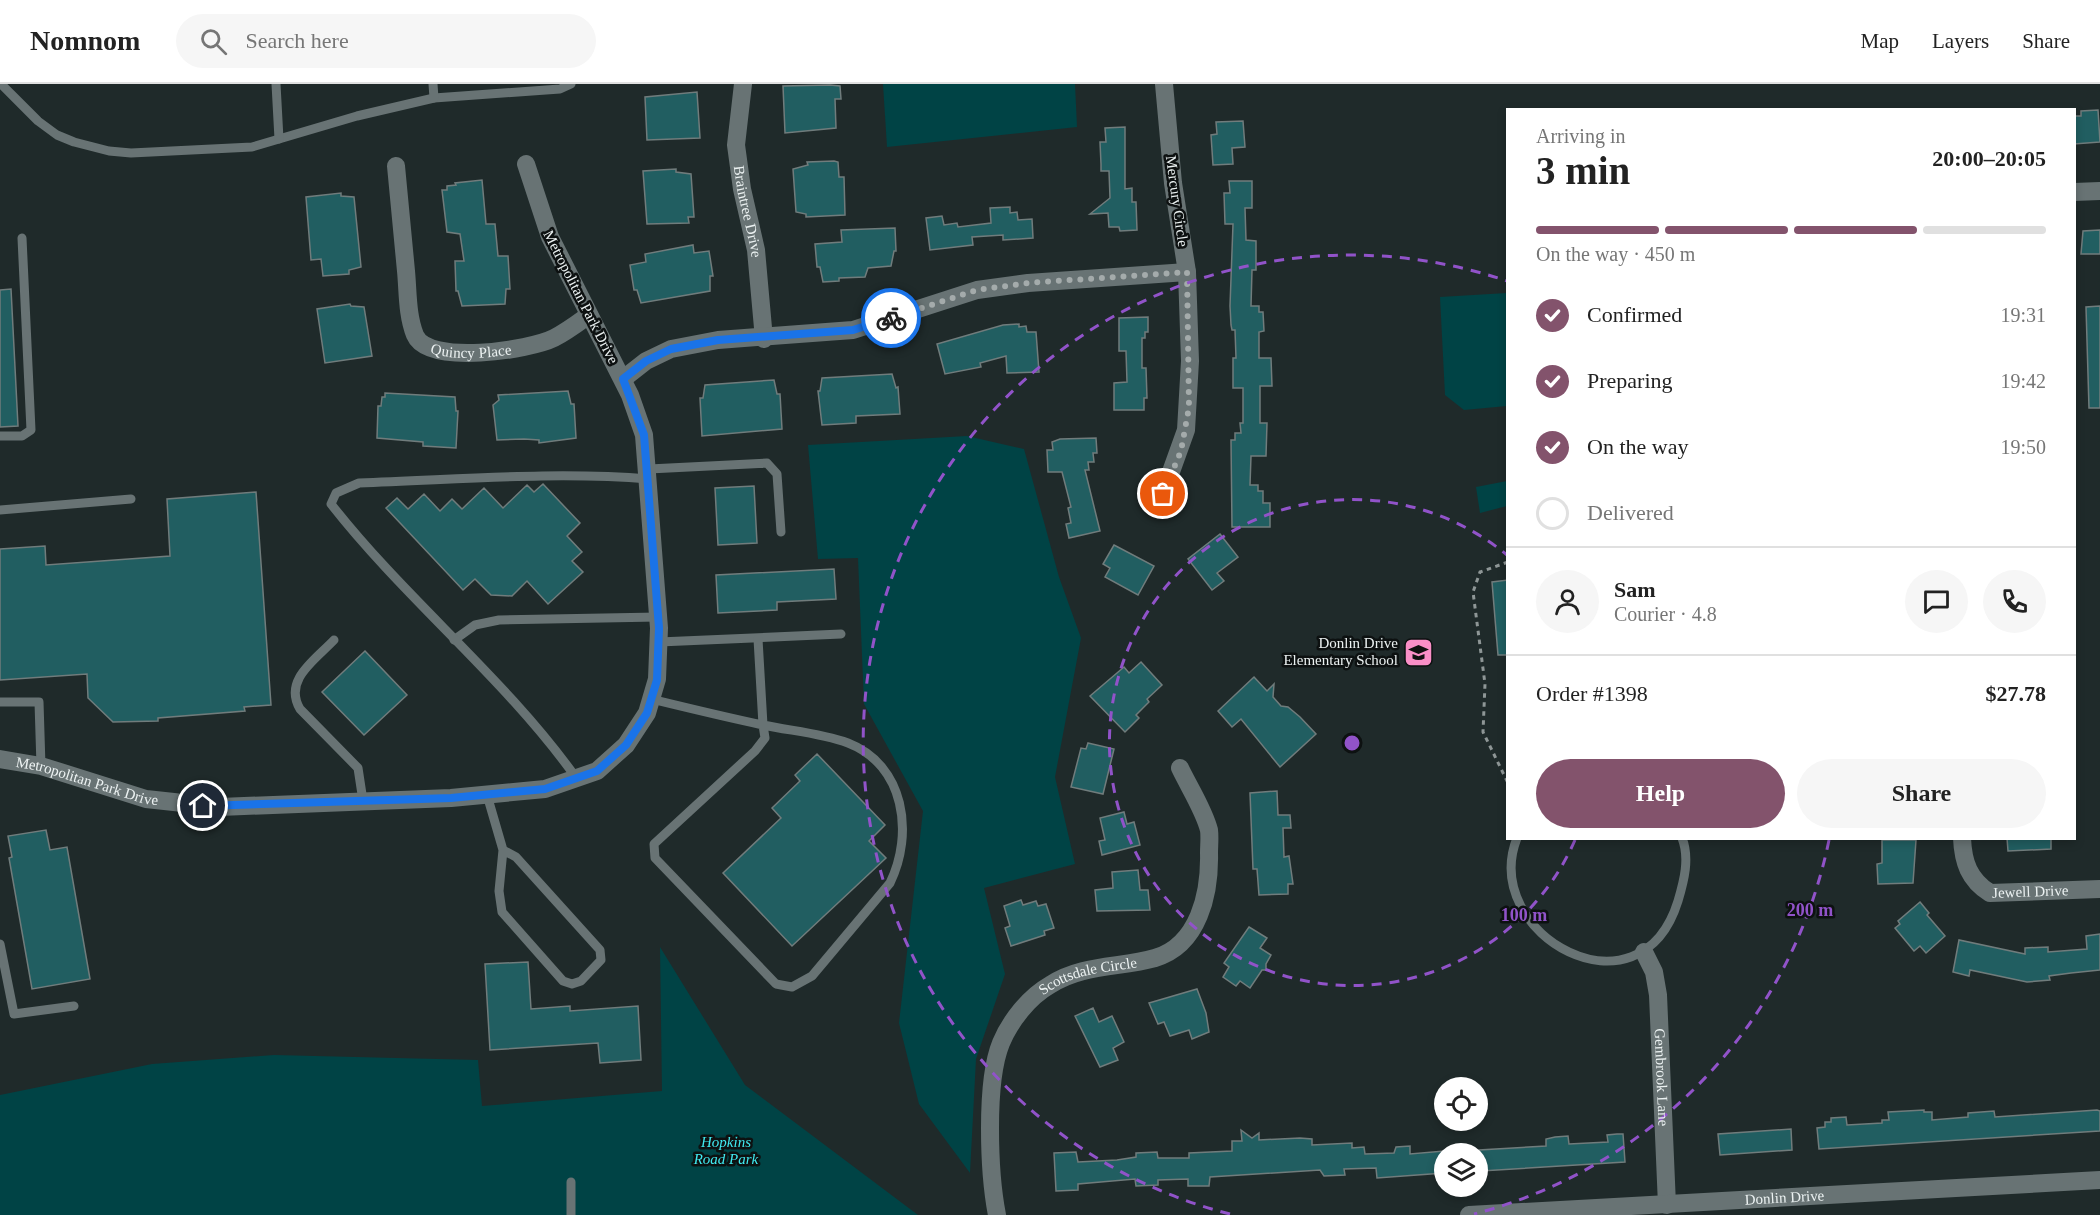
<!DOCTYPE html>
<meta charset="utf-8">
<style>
:root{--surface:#fff;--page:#f6f6f6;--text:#222;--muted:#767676;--line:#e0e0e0;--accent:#83536c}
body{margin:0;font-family:"Times New Roman",serif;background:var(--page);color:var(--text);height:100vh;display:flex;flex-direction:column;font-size:22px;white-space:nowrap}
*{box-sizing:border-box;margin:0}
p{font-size:20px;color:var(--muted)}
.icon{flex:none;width:33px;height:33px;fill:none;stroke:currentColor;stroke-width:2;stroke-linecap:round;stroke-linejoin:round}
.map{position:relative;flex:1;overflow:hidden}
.panel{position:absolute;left:1506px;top:24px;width:570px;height:732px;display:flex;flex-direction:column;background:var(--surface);border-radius:0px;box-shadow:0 3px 9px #0003}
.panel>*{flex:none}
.controls{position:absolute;left:1434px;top:993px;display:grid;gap:12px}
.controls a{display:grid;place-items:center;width:54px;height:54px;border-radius:50%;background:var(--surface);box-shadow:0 3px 9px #0003;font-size:30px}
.pin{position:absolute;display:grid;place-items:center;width:51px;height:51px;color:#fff;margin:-26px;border:3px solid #fff;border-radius:50%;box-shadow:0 2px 6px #0007}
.courier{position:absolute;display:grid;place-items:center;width:60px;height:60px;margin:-30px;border:4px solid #1a73e8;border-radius:50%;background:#fff;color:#222;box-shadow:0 2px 8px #0007}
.head em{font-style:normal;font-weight:800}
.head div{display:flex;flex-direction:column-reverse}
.head{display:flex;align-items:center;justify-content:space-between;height:102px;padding:0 30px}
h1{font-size:39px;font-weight:800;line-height:45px}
.bar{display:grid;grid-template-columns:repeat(4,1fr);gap:9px 6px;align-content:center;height:72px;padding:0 30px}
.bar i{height:8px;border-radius:4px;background:var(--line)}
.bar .on{background:var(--accent)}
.bar p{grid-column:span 4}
.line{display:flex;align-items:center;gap:15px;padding:0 30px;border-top:2px solid var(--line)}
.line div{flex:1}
.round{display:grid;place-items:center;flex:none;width:63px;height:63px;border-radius:32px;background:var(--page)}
ol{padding:0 30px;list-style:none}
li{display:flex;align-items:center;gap:18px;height:66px}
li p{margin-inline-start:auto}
li .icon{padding:6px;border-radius:50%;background:var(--accent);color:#fff;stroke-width:4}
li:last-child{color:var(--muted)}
li i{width:33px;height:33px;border:3px solid var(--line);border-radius:50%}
.action{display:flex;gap:12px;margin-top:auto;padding:12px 30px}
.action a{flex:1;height:69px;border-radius:36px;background:var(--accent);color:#fff;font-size:24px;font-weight:800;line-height:69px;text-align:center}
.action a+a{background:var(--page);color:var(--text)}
header{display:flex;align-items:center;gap:36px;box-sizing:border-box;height:84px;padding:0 30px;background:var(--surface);border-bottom:2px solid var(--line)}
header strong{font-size:28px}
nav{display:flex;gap:33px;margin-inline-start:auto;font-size:21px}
.search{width:420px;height:54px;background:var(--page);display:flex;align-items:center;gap:15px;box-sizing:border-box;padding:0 21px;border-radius:33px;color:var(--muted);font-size:22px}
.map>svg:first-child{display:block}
</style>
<header>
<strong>Nomnom</strong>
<div class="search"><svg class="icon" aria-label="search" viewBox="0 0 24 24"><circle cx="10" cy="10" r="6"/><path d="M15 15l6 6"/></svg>Search here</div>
<nav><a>Map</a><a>Layers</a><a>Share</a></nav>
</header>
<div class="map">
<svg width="2100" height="1131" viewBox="0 0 2100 1131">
<rect width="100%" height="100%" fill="#1f2a2a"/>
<g fill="#004345">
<polygon points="883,0 1075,0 1077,43 887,63"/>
<polygon points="1507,209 1507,322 1464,326 1445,311 1440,213"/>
<polygon points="967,352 1024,365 1059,493 1081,554 1055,693 1075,780 984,804 1005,890 976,975 970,1089 919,1020 899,939 923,727 864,620 858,474 818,475 808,361"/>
<polygon points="1507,397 1507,422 1480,429 1476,403"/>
<polygon points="660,863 745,1001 918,1131 0,1131 0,1011 152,980 274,971 478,976 482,1022 662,1007"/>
</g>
<g fill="#215e61" stroke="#707c7c" stroke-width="1.5">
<polygon points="830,1 840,2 841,15 835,15 836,44 785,49 783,2"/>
<polygon points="697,8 700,54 647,56 645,13"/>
<polygon points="2098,26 2100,58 2074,60 2074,32 2081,32 2081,27"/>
<polygon points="1243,37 1245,63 1232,64 1233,80 1213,81 1211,51 1217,50 1216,38"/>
<polygon points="1125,43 1125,105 1132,104 1132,118 1136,118 1137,146 1120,147 1119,143 1109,143 1108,129 1090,130 1110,114 1109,87 1101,87 1101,80 1100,58 1106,58 1105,44"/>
<polygon points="834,77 838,78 839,93 844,93 845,131 806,133 806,130 796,128 793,85 808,81 807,78"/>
<polygon points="676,85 676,88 691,90 694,133 688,133 689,139 647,140 643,87"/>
<polygon points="482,96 486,140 495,140 498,172 508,172 510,205 506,205 505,220 462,222 458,207 456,207 455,177 464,177 460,150 447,148 442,106 447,106 447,102 456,101 455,99"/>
<polygon points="1229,97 1252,97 1252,124 1245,124 1246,156 1256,157 1256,186 1252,186 1251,222 1259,222 1259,228 1263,228 1264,247 1259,248 1259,274 1271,274 1272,302 1260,302 1260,339 1267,339 1266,372 1251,372 1250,401 1258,401 1258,407 1263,407 1263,419 1270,419 1270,443 1232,443 1231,356 1235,356 1235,349 1241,349 1240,339 1243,339 1243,304 1233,304 1233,274 1236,274 1235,246 1232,246 1231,241 1230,222 1233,140 1225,140 1224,109 1230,109"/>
<polygon points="341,109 341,112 354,113 361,183 349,186 349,190 323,192 321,175 311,176 306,113"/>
<polygon points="1010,123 1010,129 1017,128 1018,136 1032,135 1033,154 1003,156 1003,151 972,153 973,161 930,166 926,134 942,132 944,141 957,139 958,143 991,139 990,124"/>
<polygon points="895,144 896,167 894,167 891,182 868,184 865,193 839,194 839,197 823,198 820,183 817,183 815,160 842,158 841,146"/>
<polygon points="2100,146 2100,170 2081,170 2083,147"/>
<polygon points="693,161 694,169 709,167 713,192 710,192 710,207 641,219 637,206 634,206 630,181 646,178 645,170"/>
<polygon points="11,205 18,342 0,343 0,206"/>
<polygon points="350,220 351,222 364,223 372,272 325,279 317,225"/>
<polygon points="2100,222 2100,324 2089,324 2086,223"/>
<polygon points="1148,233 1148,248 1145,248 1145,254 1142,254 1142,284 1146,284 1147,314 1144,314 1144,326 1114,326 1114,299 1127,298 1126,267 1119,267 1119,234"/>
<polygon points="1019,240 1019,243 1026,242 1027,248 1036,248 1039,288 1007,289 1006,272 980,279 981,283 945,290 937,260 1003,241"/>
<polygon points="892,290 896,304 898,303 900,330 856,332 856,339 822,341 818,307 820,307 822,294"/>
<polygon points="774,296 777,310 780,310 782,345 702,352 700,314 703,314 705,301"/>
<polygon points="568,307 571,320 574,320 576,354 539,359 539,356 524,355 497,356 493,321 499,316 498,311"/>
<polygon points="385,309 455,313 456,327 458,327 456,364 423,362 423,358 377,354 378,322 381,322 382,313 385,313"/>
<polygon points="1096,354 1097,369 1093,369 1094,378 1088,378 1089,386 1085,386 1100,447 1069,454 1066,440 1071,439 1068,424 1071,423 1062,388 1048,388 1047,366 1053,366 1052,358 1060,355"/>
<polygon points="543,400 580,439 567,452 582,468 572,477 583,488 548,520 527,497 512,512 491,511 475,495 463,506 386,424 397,414 408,425 424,410 440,427 452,415 462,425 484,404 503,424 527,401 534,408"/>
<polygon points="754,402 757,459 718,461 715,404"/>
<polygon points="256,408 271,621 244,623 245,627 158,634 158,637 113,638 88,614 87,590 0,596 0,465 45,462 46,481 170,472 167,415"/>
<polygon points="1220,450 1238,473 1217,489 1224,497 1212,506 1188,475"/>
<polygon points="1114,461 1154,482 1138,511 1105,493 1110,484 1103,480"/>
<polygon points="834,485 836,515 777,518 777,526 718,529 716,491"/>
<polygon points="1508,496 1508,571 1498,571 1492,498"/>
<polygon points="365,567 407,611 364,651 322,608"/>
<polygon points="1141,578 1162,601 1147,615 1149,618 1136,631 1139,634 1125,648 1090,612 1124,583 1129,589"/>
<polygon points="1254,593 1267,607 1274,600 1273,613 1281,622 1288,623 1300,633 1316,650 1280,683 1241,635 1232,643 1218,627"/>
<polygon points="1088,659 1114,665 1103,710 1071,703 1081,664 1086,665"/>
<polygon points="817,670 885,741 869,757 886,774 792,862 723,789 781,734 772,724 800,697 795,691"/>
<polygon points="1277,707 1278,731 1290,731 1291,744 1283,744 1284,773 1289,772 1293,800 1288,800 1288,810 1259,811 1257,785 1253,785 1250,709"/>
<polygon points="1124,728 1127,740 1134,738 1140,761 1102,771 1099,757 1105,756 1100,734"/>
<polygon points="46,746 50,766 67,763 90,895 32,905 9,774 12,773 8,752"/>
<polygon points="2007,754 2051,754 2051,765 2008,767"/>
<polygon points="1882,756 1916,756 1913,799 1878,800 1877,780 1882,779"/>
<polygon points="1138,786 1140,806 1148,806 1150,826 1097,827 1095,806 1113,804 1112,788"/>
<polygon points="1021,816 1023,821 1036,817 1038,822 1046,820 1054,844 1044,847 1045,851 1011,862 1005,844 1010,842 1004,822"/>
<polygon points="1920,818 1929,829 1927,831 1945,852 1926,869 1920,862 1914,867 1895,844 1900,840 1898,837"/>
<polygon points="1249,843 1267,854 1260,864 1271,871 1266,880 1266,886 1262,886 1250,904 1240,897 1236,902 1223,893 1229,883 1224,879"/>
<polygon points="2100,850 2100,886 2071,889 2049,892 2050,896 2027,898 1970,886 1969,892 1953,888 1959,856 2025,870 2025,864 2048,863 2048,868 2087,865 2086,852"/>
<polygon points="528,878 531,925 570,922 570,927 638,922 641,976 600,979 598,959 490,966 485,880"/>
<polygon points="1197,905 1206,929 1209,948 1192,955 1189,946 1170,952 1164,938 1158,940 1149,919"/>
<polygon points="1093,924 1099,938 1112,932 1124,958 1113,964 1118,976 1100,983 1075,932"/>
<polygon points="1924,1026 1924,1028 1932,1028 1932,1036 1968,1033 1968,1029 1994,1027 1995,1033 2097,1026 2100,1027 2100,1047 1819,1065 1817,1044 1825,1043 1825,1038 1831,1038 1831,1034 1846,1033 1847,1041 1882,1039 1882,1036 1889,1036 1888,1028"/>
<polygon points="1791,1045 1792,1066 1720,1071 1718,1050"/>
<polygon points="1241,1046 1252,1054 1259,1049 1259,1056 1300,1054 1312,1055 1312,1061 1352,1059 1352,1064 1364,1063 1365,1070 1394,1069 1396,1063 1410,1062 1410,1070 1444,1067 1444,1089 1377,1094 1376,1084 1344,1085 1345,1091 1324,1092 1320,1086 1210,1093 1209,1102 1188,1102 1188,1095 1158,1096 1158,1101 1136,1102 1135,1095 1078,1100 1078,1106 1056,1107 1054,1069 1076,1068 1078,1078 1117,1076 1136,1073 1136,1069 1157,1068 1158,1074 1189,1074 1189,1069 1232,1067 1232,1057 1242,1057"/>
<polygon points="1617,1050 1623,1050 1625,1078 1481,1087 1479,1066 1546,1062 1546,1055 1555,1053 1568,1052 1569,1060 1608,1058 1607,1051"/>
</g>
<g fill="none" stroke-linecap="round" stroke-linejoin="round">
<polyline stroke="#8e9696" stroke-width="3" stroke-dasharray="4.5 4.5" stroke-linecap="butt" points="1508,478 1480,488 1473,508 1485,600 1483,648 1508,699"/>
<g stroke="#687374" stroke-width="9">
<polyline points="1,0 38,37 57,51 74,58 109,67 131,69 252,63 357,32 434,14 560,5 571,0"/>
<polyline points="276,0 279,55"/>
<polyline points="433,0 434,14"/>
<polyline points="0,352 22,352 31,346 22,154"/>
<polyline points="649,385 767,379 777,390 781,448"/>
<polyline points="0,426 131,415"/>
<path d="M 334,556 C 315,576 283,596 300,625 L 358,684 L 363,717"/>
<polyline points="454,556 475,541 499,536 658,533"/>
<polyline points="659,558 841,550"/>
<path d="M 651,615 C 688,624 725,633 763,641 C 791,647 821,649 848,659 C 905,681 914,750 890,799 L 812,892 L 792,903 L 776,900 L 655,774 L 654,760 L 755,667 L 765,654 L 763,641 L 758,555"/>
<polyline points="0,618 39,618 41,682"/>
<path d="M 577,695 C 506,595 407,517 331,420 L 336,409 L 359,399 C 456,396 552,387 649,395"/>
<polyline points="487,711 503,766 499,807 502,828 563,897 572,900 581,897 601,876 600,866 516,773 503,766"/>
<path d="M 1517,754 C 1479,851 1640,940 1678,817 C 1684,797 1690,774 1682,754"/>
<polyline points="0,860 14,930 74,922"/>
<polyline points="571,1131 571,1098"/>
</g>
<g stroke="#687374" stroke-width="18">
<path id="s1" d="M 743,0 L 736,61 L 742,105 L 756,166 L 764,255"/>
<path id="s2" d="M 396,82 C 399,117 403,152 406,187 C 408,208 407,231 415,251 C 428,282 530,266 554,254 C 566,248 578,239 589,231"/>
<polyline points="2074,108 2100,107"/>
<polyline points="623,295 646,277 671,265 718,256 853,246 977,206 1028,199 1187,188"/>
<polyline points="1163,410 1186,346 1190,277 1187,188 1173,99 1164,0"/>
<path id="s3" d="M 0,675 L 41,682 L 146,715 L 220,723 L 451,714 L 545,705 L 597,687 L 626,661 L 647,629 L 657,595 L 659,544 L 644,351 L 630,311 L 550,153 L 526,80"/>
<path id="s4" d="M 1962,754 C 1963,778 1969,796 1990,809 L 2100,805"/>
<path id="s5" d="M 1644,868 L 1654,888 L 1658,911 L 1667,1121"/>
<path id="s6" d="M 997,1131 C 989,1090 985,998 1001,959 C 1010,937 1029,913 1050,901 C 1082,880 1120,884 1155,874 C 1199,861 1210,809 1209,769 C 1209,762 1210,753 1209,746 C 1204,726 1189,703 1180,684"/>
<path id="s7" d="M 1469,1131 L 2100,1096"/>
</g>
</g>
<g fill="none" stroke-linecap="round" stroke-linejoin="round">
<polyline stroke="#a4abab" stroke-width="6" stroke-dasharray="0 10.8" points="891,234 977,206 1028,199 1187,188 1189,323 1181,367 1163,410"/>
<polyline stroke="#1a73e8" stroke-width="8" points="203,722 451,714 545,705 597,687 626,661 647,629 657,596 659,544 644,351 623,295 646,277 671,265 718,256 853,246 891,234"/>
</g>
<g fill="none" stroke="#9153c9" stroke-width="3" stroke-dasharray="10 8">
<path d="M1575 756A243 243 0 1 1 1507 471"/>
<path d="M1829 756A487 487 0 0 1 1474 1130M1230 1130A487 487 0 1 1 1507 197"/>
</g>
<defs>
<symbol id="school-square" viewBox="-11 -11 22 22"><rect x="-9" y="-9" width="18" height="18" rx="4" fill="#fa8fc7" stroke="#0d1111"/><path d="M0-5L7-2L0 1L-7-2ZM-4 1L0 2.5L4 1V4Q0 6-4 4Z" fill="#111"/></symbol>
</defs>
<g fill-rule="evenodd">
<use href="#school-square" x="1402" y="552" width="33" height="33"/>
</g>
<g text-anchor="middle" stroke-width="5" stroke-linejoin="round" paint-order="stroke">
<g font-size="15" fill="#ebf1f1" stroke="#0d1111">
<text transform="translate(1177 117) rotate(82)" y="5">Mercury Circle</text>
<text dy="5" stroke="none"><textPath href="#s1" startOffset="129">Braintree Drive</textPath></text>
<text transform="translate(581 213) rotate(63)" y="5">Metropolitan Park Drive</text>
<text dy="5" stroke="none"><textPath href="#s2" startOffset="232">Quincy Place</textPath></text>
<text dy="5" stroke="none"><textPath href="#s3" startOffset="90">Metropolitan Park Drive</textPath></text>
<text dy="5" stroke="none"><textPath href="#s4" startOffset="105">Jewell Drive</textPath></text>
<text dy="5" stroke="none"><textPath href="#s6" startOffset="290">Scottsdale Circle</textPath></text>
<text dy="5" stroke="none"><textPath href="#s5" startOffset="128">Gembrook Lane</textPath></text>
<text dy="5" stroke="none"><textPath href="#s7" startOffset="316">Donlin Drive</textPath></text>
</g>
<g font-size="15" fill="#ebf1f1" stroke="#0d1111" text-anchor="end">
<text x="1398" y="564">Donlin Drive<tspan x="1398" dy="17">Elementary School</tspan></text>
</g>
<g font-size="15" font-style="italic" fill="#40eaf0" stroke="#0d1111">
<text x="726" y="1063">Hopkins<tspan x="726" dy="17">Road Park</tspan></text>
</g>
</g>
<circle cx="1352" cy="659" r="9" fill="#9153c9" stroke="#0d1111" stroke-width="3"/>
<g font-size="18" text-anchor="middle" font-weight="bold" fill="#9153c9" stroke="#0d1111" stroke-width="5" stroke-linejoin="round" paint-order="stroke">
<text x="1810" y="832">200 m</text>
<text x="1524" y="837">100 m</text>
</g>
</svg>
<div class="controls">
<a><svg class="icon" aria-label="locate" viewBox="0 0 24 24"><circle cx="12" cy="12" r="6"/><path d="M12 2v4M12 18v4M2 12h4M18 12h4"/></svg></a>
<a><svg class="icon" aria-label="layers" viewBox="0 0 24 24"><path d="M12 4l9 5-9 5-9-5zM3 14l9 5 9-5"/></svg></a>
</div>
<div class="pin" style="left:1163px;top:410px;background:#ea580c"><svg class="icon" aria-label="bag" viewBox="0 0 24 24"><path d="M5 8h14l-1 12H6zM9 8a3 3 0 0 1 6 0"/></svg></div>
<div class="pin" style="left:203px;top:722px;background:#1f2937"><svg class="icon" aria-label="home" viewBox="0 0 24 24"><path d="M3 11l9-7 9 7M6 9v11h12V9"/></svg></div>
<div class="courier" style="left:891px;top:234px"><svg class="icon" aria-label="bike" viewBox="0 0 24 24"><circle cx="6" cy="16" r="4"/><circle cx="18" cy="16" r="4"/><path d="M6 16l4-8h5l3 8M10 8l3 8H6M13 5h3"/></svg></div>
<section class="panel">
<div class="head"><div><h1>3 min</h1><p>Arriving in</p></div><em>20:00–20:05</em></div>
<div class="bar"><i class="on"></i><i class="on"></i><i class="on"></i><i></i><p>On the way · 450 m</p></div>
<ol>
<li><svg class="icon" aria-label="check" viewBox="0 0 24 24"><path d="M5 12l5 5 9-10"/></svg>Confirmed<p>19:31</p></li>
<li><svg class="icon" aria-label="check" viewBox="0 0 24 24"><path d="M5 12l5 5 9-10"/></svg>Preparing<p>19:42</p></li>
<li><svg class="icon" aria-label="check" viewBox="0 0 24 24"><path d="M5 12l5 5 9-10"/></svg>On the way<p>19:50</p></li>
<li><i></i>Delivered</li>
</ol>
<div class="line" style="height:108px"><a class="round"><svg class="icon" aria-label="person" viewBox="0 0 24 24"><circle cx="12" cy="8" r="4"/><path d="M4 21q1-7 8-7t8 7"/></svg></a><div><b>Sam</b><p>Courier · 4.8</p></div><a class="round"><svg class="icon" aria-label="chat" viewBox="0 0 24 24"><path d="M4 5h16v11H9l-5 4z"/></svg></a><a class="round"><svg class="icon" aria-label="phone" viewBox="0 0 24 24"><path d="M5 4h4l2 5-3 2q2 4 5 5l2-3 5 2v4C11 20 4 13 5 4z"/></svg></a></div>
<div class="line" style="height:78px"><div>Order #1398</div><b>$27.78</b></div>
<div class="action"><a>Help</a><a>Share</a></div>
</section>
</div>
